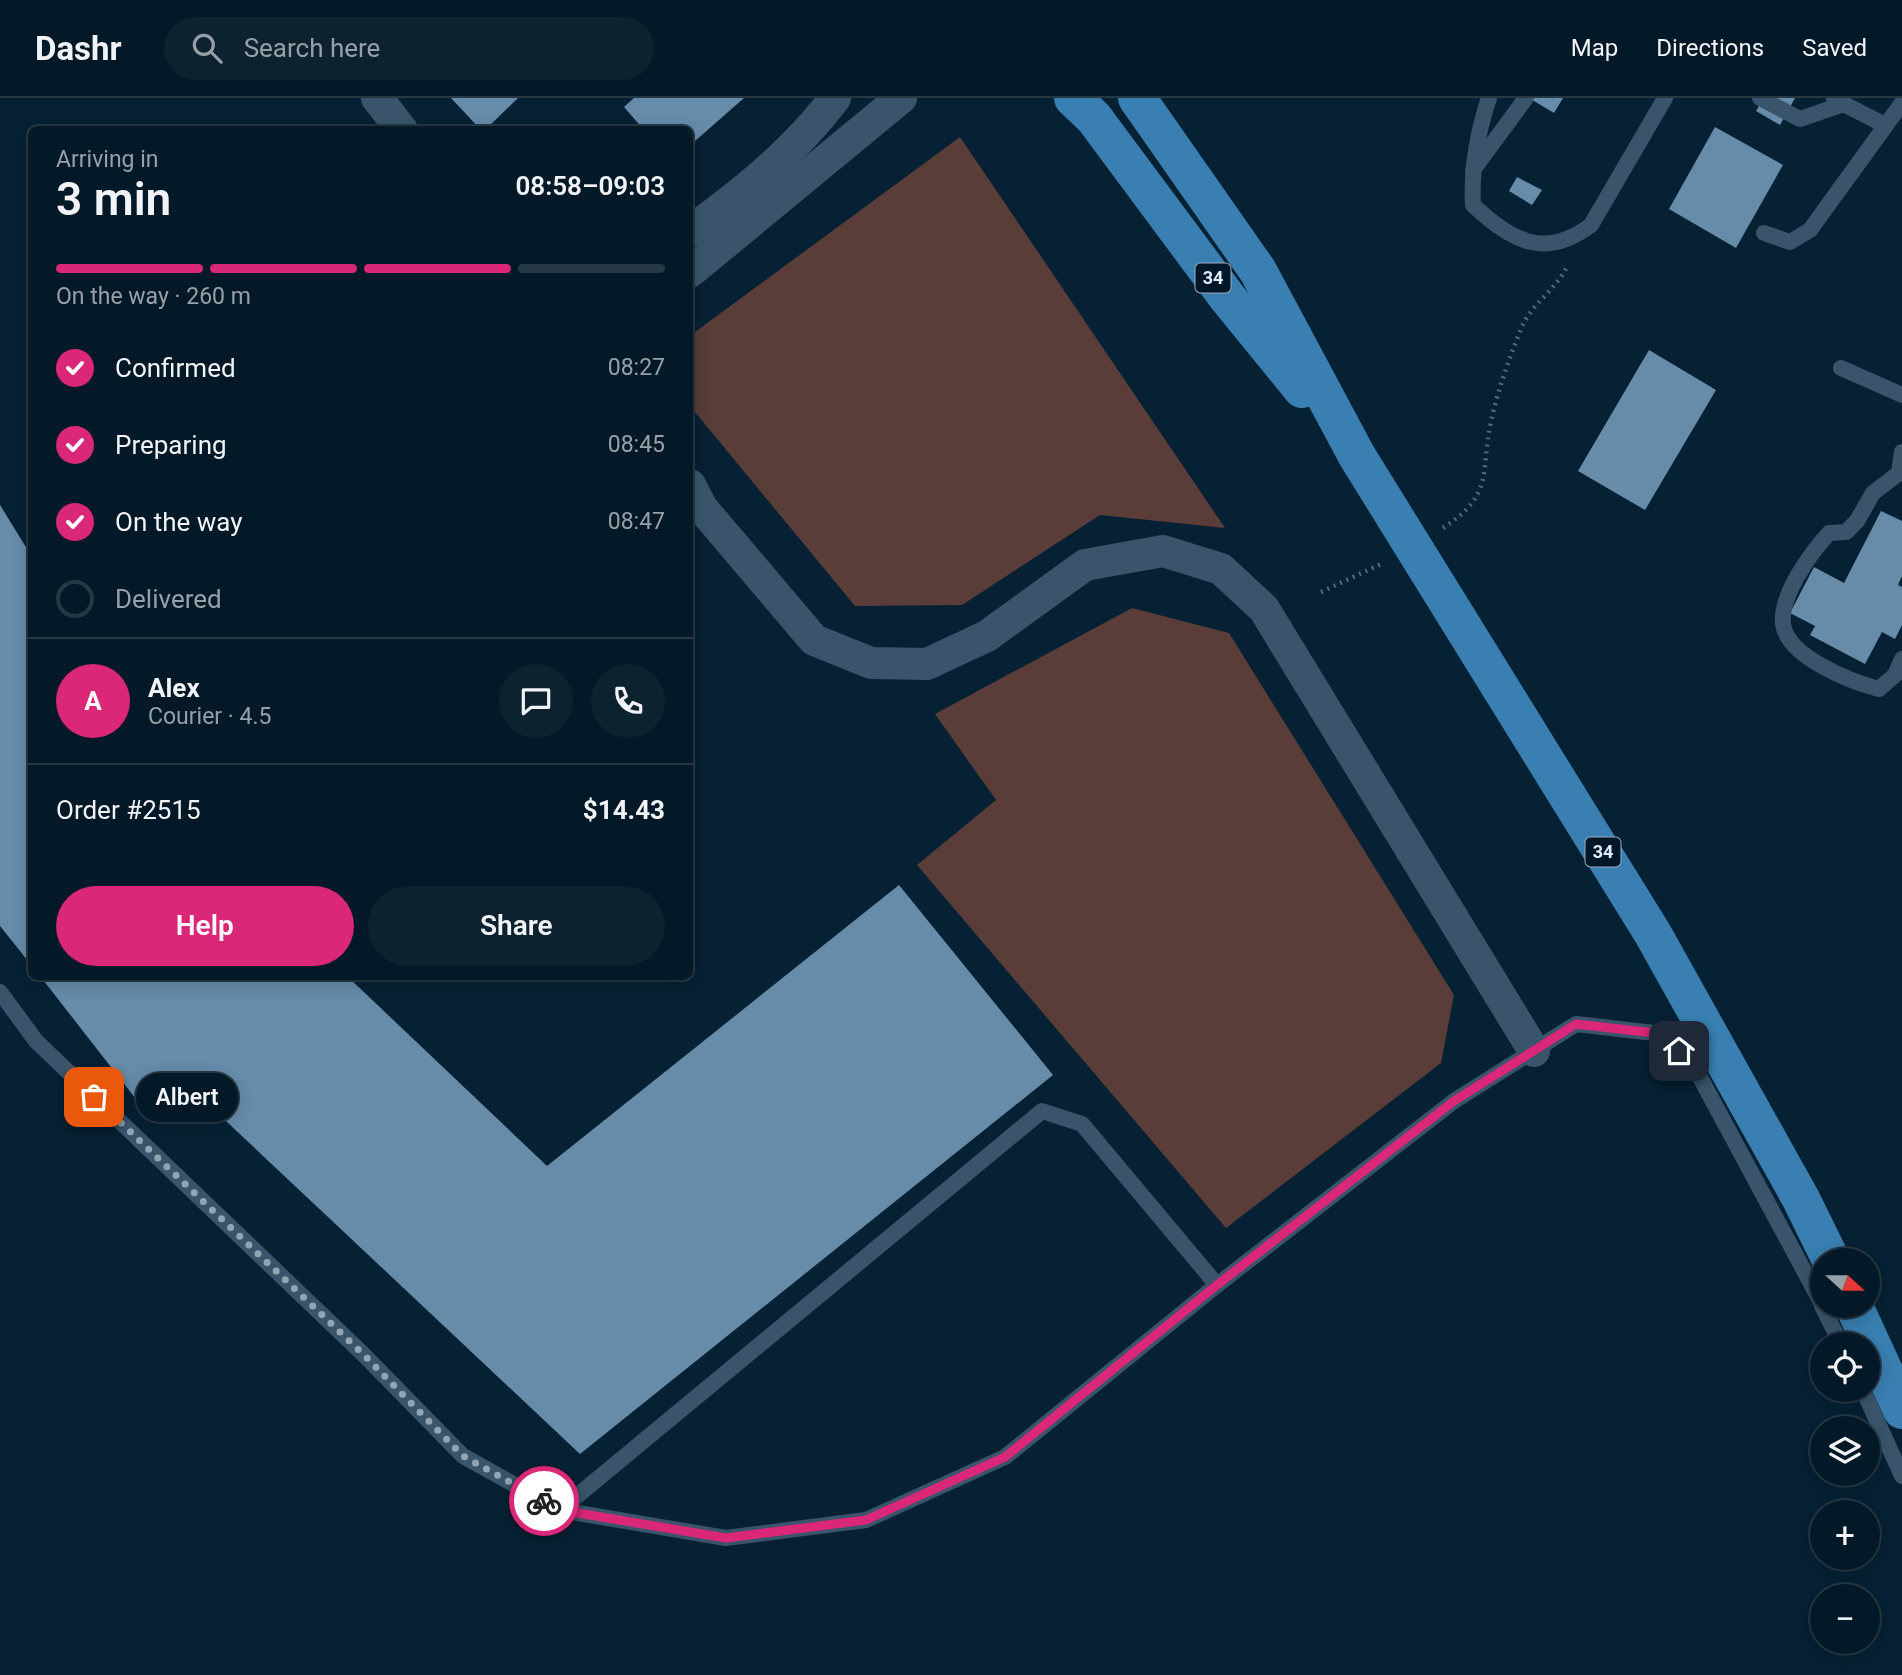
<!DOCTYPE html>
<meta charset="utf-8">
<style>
:root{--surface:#041927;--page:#0d222f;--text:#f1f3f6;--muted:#97a0a7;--line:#253844;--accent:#db2777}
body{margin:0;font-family:Roboto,sans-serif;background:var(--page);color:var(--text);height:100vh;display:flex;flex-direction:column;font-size:26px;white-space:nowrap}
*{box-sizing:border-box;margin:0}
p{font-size:23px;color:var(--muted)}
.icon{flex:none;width:38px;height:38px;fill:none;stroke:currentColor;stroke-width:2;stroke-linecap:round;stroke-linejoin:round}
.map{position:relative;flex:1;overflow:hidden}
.details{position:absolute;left:28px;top:28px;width:665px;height:854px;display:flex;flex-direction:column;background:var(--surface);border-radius:10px;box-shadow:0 4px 18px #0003,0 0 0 2px var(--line)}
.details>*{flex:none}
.needle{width:46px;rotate:111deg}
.controls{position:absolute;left:1810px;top:1150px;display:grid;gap:14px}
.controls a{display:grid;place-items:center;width:70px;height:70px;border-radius:50%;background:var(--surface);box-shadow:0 4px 18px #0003,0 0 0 2px var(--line);font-size:35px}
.pin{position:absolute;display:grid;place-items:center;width:60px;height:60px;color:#fff;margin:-30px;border-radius:14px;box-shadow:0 4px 10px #0006}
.courier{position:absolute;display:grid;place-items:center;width:70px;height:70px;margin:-35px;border:5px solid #db2777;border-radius:50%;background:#fff;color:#222;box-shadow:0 2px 9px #0007}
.bubble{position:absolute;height:49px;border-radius:24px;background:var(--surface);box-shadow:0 4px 18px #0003,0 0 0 2px var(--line);font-size:23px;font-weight:600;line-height:49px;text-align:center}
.headline em{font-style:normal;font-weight:600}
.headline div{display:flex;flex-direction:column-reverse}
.headline{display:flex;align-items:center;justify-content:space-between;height:119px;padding:0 28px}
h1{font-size:46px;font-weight:600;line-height:52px}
.bar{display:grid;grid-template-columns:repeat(4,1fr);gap:10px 7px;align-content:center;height:84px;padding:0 28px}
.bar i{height:9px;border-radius:5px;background:var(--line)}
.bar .on{background:var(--accent)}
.bar p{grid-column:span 4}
.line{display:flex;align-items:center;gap:18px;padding:0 28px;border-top:2px solid var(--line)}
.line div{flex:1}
.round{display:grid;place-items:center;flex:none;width:74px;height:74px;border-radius:37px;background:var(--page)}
ol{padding:0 28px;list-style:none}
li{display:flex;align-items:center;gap:21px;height:77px}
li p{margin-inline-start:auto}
li .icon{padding:7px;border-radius:50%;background:var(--accent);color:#fff;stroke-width:4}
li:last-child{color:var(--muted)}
li i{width:38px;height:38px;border:4px solid var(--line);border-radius:50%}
.primary-button{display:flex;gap:14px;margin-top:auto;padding:14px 28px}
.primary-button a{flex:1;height:80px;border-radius:42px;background:var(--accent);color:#fff;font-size:28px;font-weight:600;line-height:80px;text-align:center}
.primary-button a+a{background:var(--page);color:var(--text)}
header{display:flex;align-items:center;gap:42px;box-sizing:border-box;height:98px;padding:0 35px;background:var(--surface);border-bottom:2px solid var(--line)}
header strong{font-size:33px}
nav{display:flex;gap:38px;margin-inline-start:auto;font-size:24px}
.search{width:490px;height:63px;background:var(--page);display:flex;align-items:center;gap:18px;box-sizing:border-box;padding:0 24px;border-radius:38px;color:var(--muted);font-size:26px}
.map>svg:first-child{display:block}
</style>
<header>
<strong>Dashr</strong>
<div class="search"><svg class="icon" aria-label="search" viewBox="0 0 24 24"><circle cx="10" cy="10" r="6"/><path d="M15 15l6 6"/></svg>Search here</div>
<nav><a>Map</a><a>Directions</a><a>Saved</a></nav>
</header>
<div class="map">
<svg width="1902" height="1577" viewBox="0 0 1902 1577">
<rect width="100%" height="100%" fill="#062134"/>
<g fill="#5a3d38">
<polygon points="960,39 1225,430 1100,417 962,507 855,508 690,308 690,257 695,234"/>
<polygon points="1132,510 1229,535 1454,897 1441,965 1226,1130 917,767 996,702 935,616"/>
</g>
<g fill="#668caa">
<polygon points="451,0 518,0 485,32 481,32"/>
<polygon points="634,0 744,0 695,43 690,37 690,32 644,32 624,9"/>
<polygon points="1529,0 1563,0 1554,15"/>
<polygon points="1764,0 1795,0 1780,27 1756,13"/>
<polygon points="1715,29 1783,67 1736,150 1669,111"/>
<polygon points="1517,79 1542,92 1532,107 1509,93"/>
<polygon points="1649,252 1716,292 1645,412 1578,373"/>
<polygon points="0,407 32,459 32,868 0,828"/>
<polygon points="1881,413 1902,423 1902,478 1898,487 1902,489 1902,527 1895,541 1882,534 1865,566 1810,537 1815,528 1790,515 1814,469 1844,485"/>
<polygon points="899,787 1053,977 580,1356 177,977 139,1005 40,878 347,878 547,1068"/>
</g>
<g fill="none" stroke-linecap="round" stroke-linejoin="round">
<g stroke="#52697a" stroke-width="4.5" stroke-dasharray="2 5" stroke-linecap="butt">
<path d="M 1443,430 C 1495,396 1480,375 1491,323 C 1498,292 1509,261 1521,231 C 1532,204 1558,191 1568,166"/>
<polyline points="1321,494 1381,466"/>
</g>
<g stroke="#3a556b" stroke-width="16">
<path d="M 1489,0 C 1477,36 1471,69 1473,107 C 1511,143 1545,162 1591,127 L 1665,0"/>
<polyline points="1760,0 1800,21 1844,6 1842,0"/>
<polyline points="1834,1 1885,27"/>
<polyline points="1473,72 1526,0"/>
<polyline points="1764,135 1790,144 1810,132 1902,5"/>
<polyline points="1841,270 1902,297"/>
<path d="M 1902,354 L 1899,375 L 1873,395 L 1857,423 L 1846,434 L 1829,435 C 1810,456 1780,497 1783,526 C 1787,559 1852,584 1879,591 L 1895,577 L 1902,561"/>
<polyline points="0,894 36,943 363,1256 463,1358 560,1412 726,1440 866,1422 1005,1359 1217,1187 1454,1003 1576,926 1663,936 1695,970 1822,1206"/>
<polyline points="1822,1208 1841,1246"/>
<polyline points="1863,1292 1902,1378"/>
<polyline points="560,1412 1042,1013 1082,1026 1217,1187"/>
</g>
<g stroke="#3a556b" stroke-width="32">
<polyline points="377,0 402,32"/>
<path d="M 690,133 C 743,95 795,53 835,0"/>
<polyline points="690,174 901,0"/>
<polyline points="690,387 702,410 814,542 871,565 927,566 987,538 1085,467 1163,453 1221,471 1264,511 1534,953"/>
</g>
<g stroke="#397fb1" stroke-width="38">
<polyline points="1073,0 1094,20 1227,199 1302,291"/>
<polyline points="1137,0 1258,173 1357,358 1653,836 1801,1101 1831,1162"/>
<polyline points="1854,1208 1902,1312"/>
</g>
</g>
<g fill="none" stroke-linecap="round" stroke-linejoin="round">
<polyline stroke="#92a5b5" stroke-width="7" stroke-dasharray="0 12.6" points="94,999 363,1256 463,1358 544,1403"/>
<polyline stroke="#db2777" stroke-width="9" points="544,1403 560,1412 726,1440 866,1422 1005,1359 1217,1187 1454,1003 1576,926 1663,936 1679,953"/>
</g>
<g text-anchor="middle" stroke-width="7" stroke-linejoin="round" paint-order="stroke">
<g fill="#00172a" stroke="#9bacbc" stroke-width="2">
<rect x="1195.5" y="165.5" width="35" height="29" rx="5"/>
<rect x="1585.5" y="739.5" width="35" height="29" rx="5"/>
</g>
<g font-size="18" font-weight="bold" fill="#ddecfa">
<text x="1213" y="186">34</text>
<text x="1603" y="760">34</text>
</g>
</g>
</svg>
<div class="controls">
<a><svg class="needle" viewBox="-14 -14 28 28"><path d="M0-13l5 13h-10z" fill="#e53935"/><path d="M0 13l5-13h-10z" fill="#97a0a7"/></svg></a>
<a><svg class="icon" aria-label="locate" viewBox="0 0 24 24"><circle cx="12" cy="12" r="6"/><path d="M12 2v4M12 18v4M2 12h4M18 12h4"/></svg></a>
<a><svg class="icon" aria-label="layers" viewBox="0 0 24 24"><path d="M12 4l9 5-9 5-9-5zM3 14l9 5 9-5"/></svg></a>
<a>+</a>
<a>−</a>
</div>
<div class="pin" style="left:94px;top:999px;background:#ea580c"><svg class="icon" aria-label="bag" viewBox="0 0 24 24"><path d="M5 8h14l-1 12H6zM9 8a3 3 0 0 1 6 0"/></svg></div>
<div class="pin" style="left:1679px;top:953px;background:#1f2937"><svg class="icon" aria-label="home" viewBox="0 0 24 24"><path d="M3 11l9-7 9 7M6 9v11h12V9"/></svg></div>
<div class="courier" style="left:544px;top:1403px"><svg class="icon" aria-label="bike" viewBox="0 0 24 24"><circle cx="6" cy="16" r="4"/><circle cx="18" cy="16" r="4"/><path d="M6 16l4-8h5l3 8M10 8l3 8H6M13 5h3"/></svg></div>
<div class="bubble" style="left:136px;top:975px;width:102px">Albert</div>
<section class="details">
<div class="headline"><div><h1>3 min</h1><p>Arriving in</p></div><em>08:58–09:03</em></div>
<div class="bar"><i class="on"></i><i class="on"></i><i class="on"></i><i></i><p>On the way · 260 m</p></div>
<ol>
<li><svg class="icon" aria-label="check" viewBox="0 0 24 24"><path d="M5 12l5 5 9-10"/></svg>Confirmed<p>08:27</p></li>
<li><svg class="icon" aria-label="check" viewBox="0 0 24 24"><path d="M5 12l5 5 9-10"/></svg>Preparing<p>08:45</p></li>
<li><svg class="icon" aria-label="check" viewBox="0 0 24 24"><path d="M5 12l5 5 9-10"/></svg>On the way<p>08:47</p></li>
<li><i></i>Delivered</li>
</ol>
<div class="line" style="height:126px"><b class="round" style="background:var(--accent);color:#fff">A</b><div><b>Alex</b><p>Courier · 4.5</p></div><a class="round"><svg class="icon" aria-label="chat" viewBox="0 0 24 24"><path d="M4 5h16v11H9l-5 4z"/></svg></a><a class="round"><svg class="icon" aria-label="phone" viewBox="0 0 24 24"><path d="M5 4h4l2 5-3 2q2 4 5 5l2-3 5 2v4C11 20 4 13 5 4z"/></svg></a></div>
<div class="line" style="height:91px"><div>Order #2515</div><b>$14.43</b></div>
<div class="primary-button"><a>Help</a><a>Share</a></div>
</section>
</div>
